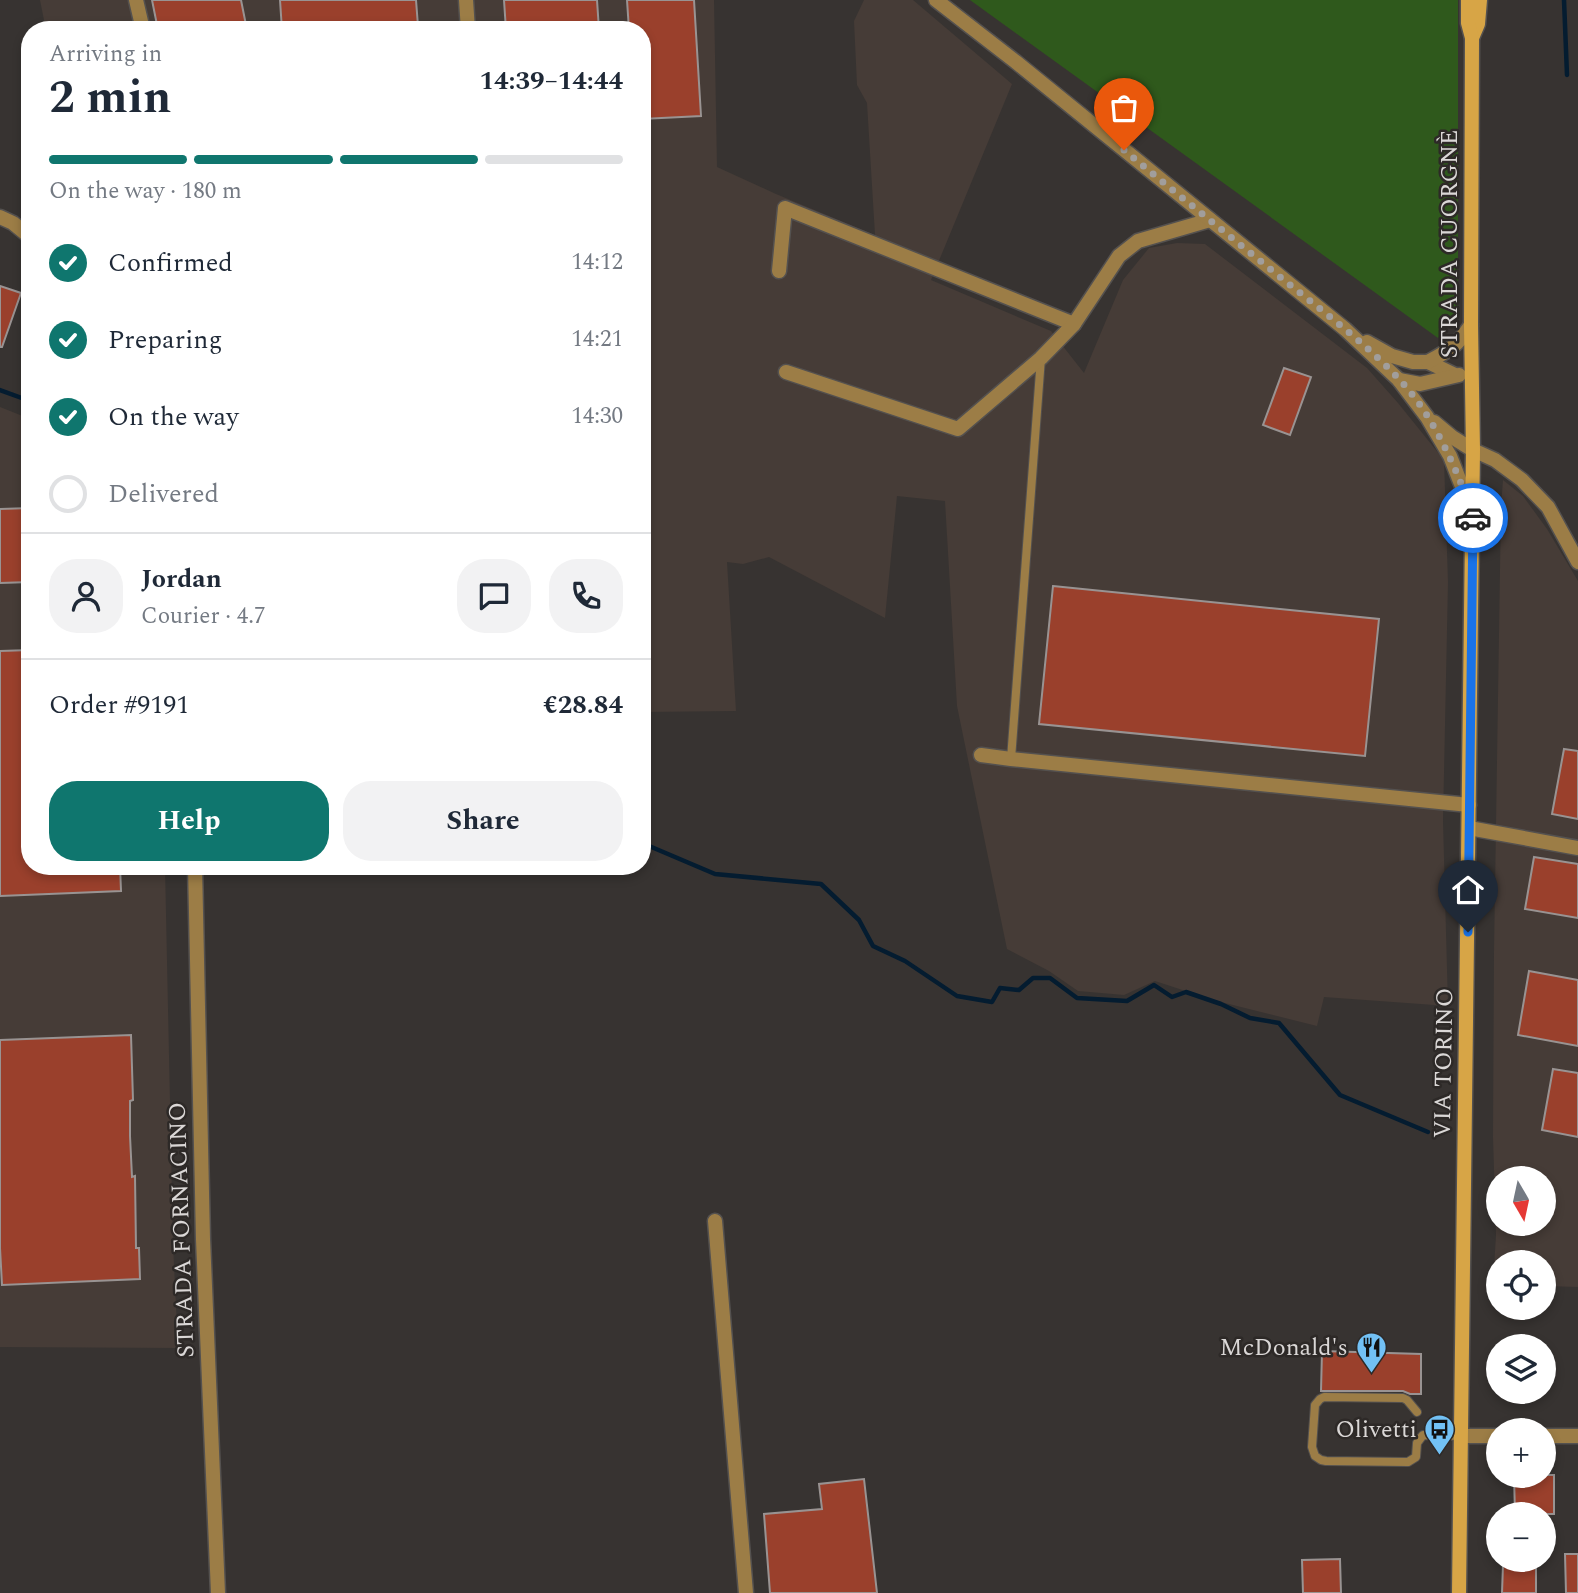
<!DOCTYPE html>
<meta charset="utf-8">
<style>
:root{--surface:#fff;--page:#f2f2f3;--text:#1f2937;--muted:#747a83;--line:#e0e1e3;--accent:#0f766e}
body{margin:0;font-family:Spectral,serif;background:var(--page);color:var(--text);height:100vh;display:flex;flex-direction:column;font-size:26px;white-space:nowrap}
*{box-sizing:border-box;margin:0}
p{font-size:23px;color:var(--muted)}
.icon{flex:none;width:38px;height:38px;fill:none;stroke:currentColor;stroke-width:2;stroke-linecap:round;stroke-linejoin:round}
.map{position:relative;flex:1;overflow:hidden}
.sheet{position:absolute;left:21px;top:21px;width:630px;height:854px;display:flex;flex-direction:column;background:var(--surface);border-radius:28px;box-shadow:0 4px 10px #0003}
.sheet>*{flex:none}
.needle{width:46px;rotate:171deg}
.fabs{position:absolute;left:1486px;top:1166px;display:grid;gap:14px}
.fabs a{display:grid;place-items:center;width:70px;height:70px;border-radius:50%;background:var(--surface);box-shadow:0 4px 10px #0003;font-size:35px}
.pin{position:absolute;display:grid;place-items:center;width:60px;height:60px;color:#fff;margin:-72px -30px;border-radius:50% 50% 50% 0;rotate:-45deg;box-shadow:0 0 7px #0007}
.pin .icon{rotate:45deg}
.courier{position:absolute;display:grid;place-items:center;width:70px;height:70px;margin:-35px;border:5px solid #1a73e8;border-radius:50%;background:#fff;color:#222;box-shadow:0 2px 9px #0007}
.overview em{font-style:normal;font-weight:700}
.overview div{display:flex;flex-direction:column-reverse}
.overview{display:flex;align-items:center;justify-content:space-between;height:119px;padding:0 28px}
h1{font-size:46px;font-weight:700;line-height:52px}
.bar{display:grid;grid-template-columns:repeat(4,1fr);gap:10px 7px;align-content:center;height:84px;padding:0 28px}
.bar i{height:9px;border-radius:5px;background:var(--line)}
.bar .current{background:var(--accent)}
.bar p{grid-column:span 4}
.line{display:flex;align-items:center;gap:18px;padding:0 28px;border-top:2px solid var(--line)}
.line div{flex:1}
.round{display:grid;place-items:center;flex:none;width:74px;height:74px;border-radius:28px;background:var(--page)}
ol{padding:0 28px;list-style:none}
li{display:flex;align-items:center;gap:21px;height:77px}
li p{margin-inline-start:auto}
li .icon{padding:7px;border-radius:50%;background:var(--accent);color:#fff;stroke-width:4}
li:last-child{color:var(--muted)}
li i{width:38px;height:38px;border:4px solid var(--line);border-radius:50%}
.action{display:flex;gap:14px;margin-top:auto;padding:14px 28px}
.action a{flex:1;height:80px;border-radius:28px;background:var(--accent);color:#fff;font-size:28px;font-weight:700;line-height:80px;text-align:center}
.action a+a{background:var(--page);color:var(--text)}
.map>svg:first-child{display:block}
</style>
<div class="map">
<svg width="1578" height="1593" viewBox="0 0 1578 1593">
<rect width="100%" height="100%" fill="#373331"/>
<g fill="#463c37" fill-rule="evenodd">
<polygon points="40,0 714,0 717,167 776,194 875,235 867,103 857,85 854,21 864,0 913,0 1012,84 931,280 1051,331 1084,373 1123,280 1149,248 1177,243 1205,244 1367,368 1398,403 1444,460 1448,582 1443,821 1448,1006 1324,997 1317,1026 1213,1000 1155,981 1124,995 1078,991 1049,971 1007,949 957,706 945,501 897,496 885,618 769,557 743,564 727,562 736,711 642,712 642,30 46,30"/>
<polygon points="0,407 30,419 30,866 165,866 173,1244 178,1348 0,1347"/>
<path d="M 1503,480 L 1523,496 L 1547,529 L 1578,581 L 1578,1287 L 1544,1286 L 1544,1262 L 1498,1262 L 1498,1284 L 1493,1284 L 1496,1235 L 1493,1137 L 1494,952 L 1501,506 ZM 1498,1178 L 1544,1178 L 1544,1223 L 1498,1223 Z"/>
</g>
<polygon fill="#2f591c" points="970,0 1458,0 1458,309 1438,338"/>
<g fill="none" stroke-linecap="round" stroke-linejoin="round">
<g stroke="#041c30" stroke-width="4.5">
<polyline points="1564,0 1567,75"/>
<polyline points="0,390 30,401"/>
<polyline points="642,843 715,874 821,884 859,920 873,946 905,961 957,996 992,1002 1000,988 1019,990 1033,978 1050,978 1077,998 1127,1001 1154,985 1172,997 1186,992 1221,1004 1250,1018 1279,1023 1340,1095 1428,1132"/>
</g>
</g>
<g fill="#9a402c" stroke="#999392" stroke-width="2">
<polygon points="152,0 241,0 247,30 158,30"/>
<polygon points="280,0 416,0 418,26 353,30 282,30"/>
<polygon points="504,0 597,0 599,30 506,30"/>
<polygon points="627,0 694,0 701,116 642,119 642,30 629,30"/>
<polygon points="0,286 21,293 2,347 0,347"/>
<polygon points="1284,368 1311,377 1290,435 1263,425"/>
<polygon points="30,508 30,582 0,583 0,509"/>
<polygon points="1053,586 1379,619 1365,756 1039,724"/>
<polygon points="30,650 30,866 120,866 121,891 0,896 0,651"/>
<polygon points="1564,749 1578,751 1578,819 1552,814"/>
<polygon points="1534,857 1578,864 1578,918 1525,909"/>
<polygon points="1529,971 1578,980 1578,1046 1518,1035"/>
<polygon points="131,1035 133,1100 130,1101 130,1136 132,1177 135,1176 136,1248 139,1248 140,1279 2,1285 0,1248 0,1040"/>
<polygon points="1553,1069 1578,1073 1578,1137 1542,1130"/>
<polygon points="1322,1351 1421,1354 1421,1394 1410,1394 1403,1391 1321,1391"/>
<polygon points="1514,1475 1554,1475 1554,1514 1515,1514"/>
<polygon points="864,1479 877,1593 770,1593 764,1514 822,1509 819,1484"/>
<polygon points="1565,1554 1578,1554 1578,1593 1566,1593"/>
<polygon points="1340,1559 1341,1593 1303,1593 1302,1560"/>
<polygon points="1503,1565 1536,1566 1536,1593 1502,1593"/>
</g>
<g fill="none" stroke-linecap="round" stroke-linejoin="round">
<defs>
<g id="service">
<polyline points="1011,759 1041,358"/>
<polyline points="1417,1412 1407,1400 1403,1398 1324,1397 1320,1399 1315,1405 1312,1447 1315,1456 1321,1460 1326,1461 1408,1462 1416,1457 1417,1443 1423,1435 1461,1436"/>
</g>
<g id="minor">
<polyline points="136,0 143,30"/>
<polyline points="466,0 468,30"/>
<polyline points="0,217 13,223 30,237"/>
<polyline points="779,271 785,208 1074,324"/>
<polyline points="786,372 958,429 1041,358 1074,324 1119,256 1138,241 1210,220"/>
<polyline points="981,755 1011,759 1469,805"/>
<polyline points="1469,828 1578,848"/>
<polyline points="195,866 203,1239 218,1593"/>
<polyline points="715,1221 746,1593"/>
<polyline points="1461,1436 1498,1436"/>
<polyline points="1544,1436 1578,1436"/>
</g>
<g id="tertiary">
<polyline points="936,0 1016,62 1345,329 1399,380 1427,417 1450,456 1472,512"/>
<polyline points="1367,342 1392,356 1413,362 1428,362 1455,375"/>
<path d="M 1428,362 C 1450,350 1457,346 1471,325"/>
<polyline points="1399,380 1420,384 1459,375"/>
<polyline points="1434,422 1452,437 1473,450 1495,460 1522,480 1548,507 1578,562"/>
</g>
<g id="secondary">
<polyline points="1472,38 1478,24 1480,0"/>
<polyline points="1459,1593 1473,450 1471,325 1472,38 1468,23 1468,0"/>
</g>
</defs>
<use href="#service" stroke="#54514f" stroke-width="10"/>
<use href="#minor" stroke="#54514f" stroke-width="17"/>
<use href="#tertiary" stroke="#54514f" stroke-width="17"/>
<use href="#secondary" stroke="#54514f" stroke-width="17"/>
<use href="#service" stroke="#9c7d46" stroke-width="8"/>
<use href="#minor" stroke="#9c7d46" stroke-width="14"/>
<use href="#tertiary" stroke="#9c7d46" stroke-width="14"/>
<use href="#secondary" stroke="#d7a546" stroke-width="14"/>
</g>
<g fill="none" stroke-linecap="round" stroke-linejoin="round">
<path stroke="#a19e9c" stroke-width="7" stroke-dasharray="0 12.6" d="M 1124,150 C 1177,194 1231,237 1285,281 C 1324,312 1365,343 1399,379 C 1434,416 1455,466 1473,514 L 1473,518"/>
<polyline stroke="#1a73e8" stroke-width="9" points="1468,932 1473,518"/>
</g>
<defs>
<symbol id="restaurant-pin" viewBox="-11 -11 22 30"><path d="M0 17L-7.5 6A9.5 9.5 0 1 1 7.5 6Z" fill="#72c1f5" stroke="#2d2927"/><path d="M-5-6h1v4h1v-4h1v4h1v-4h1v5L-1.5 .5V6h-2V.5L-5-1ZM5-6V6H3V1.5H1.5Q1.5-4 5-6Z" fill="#111"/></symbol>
<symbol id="bus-pin" viewBox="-11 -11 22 30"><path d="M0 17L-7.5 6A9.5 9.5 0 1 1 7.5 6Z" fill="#72c1f5" stroke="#2d2927"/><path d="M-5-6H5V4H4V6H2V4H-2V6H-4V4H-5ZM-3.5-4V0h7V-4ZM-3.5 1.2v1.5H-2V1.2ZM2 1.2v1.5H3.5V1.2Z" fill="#111"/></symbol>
</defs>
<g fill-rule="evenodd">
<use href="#restaurant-pin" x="1354" y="1330" width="35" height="47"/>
<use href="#bus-pin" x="1422" y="1412" width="35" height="47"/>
</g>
<g text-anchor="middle" stroke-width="5" stroke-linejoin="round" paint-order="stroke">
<g font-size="24" fill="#dad7d6" stroke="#2d2927">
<text transform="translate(1449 244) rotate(-90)" y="8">STRADA CUORGNÈ</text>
<text transform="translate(1443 1063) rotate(-89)" y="8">VIA TORINO</text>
<text transform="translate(181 1230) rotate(-92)" y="8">STRADA FORNACINO</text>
</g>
<g font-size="24" fill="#dad7d6" stroke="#2d2927" text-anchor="end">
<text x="1348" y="1355">McDonald's</text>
<text x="1417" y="1437">Olivetti</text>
</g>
</g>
</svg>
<div class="fabs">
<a><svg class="needle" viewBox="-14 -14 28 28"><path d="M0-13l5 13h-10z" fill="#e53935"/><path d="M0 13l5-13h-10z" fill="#747a83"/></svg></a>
<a><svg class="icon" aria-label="locate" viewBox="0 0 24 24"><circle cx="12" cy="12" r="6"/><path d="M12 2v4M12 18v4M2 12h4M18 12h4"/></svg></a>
<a><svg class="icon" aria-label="layers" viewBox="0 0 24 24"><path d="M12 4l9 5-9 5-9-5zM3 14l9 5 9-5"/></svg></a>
<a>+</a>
<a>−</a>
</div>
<div class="pin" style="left:1124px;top:150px;background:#ea580c"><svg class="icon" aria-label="bag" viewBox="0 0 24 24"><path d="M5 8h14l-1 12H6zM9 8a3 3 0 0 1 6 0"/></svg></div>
<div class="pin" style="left:1468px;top:932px;background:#1f2937"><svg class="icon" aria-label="home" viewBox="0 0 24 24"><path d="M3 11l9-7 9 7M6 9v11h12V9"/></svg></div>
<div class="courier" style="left:1473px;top:518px"><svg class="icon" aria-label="car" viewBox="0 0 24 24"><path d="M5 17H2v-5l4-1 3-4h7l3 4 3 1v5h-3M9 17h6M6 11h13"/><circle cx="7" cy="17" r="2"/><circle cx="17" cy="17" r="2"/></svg></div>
<section class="sheet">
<div class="overview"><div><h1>2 min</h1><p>Arriving in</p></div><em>14:39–14:44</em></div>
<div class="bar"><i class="current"></i><i class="current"></i><i class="current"></i><i></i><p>On the way · 180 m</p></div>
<ol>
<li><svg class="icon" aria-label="check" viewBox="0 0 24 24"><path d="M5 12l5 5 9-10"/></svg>Confirmed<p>14:12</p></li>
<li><svg class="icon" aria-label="check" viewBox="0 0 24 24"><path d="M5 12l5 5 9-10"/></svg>Preparing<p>14:21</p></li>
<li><svg class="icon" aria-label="check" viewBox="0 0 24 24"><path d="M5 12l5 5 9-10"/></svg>On the way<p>14:30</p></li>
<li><i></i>Delivered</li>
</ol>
<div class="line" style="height:126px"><a class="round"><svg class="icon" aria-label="person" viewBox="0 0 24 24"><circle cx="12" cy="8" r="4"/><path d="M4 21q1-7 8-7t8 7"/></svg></a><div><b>Jordan</b><p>Courier · 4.7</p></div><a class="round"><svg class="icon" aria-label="chat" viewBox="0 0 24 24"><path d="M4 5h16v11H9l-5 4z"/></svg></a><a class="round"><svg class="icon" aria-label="phone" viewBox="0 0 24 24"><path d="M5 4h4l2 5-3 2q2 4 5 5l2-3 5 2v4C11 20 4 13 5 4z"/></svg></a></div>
<div class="line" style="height:91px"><div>Order #9191</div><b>€28.84</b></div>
<div class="action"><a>Help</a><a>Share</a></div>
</section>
</div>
